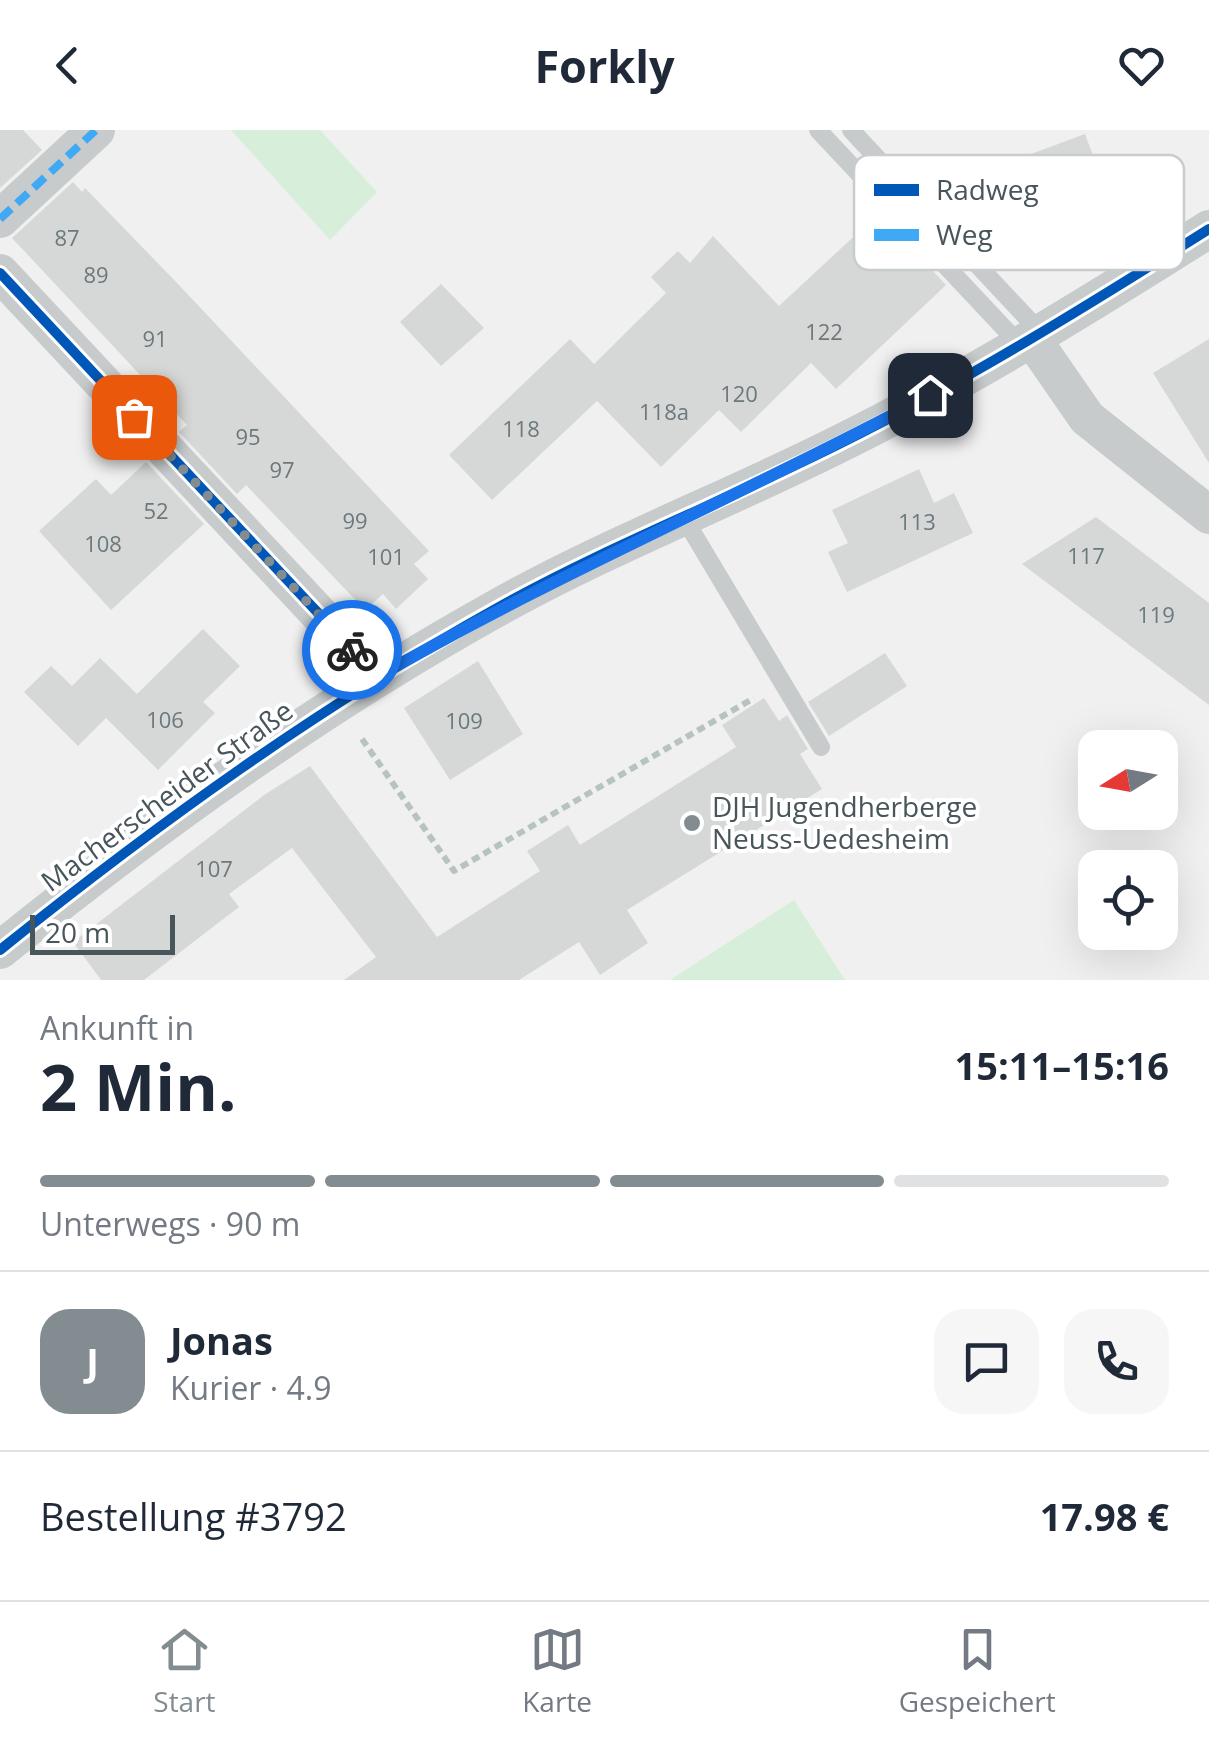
<!DOCTYPE html>
<html lang="de">
<meta charset="utf-8">
<style>
:root{--surface:#fff;--page:#f6f6f7;--text:#1f2937;--muted:#747a83;--line:#e0e1e3;--accent:#838c90}
body{margin:0;font-family:"Open Sans",sans-serif;background:var(--page);color:var(--text);height:100vh;display:flex;flex-direction:column;font-size:38px;white-space:nowrap}
*{box-sizing:border-box;margin:0}
p{font-size:32px;color:var(--muted)}
.icon{flex:none;width:55px;height:55px;fill:none;stroke:currentColor;stroke-width:2;stroke-linecap:round;stroke-linejoin:round}
.map{position:relative;height:850px;overflow:hidden}
.drawer{display:flex;flex-direction:column;background:var(--surface);flex:1}
.drawer>*{flex:none}
.needle{width:65px;rotate:259deg}
.tools{position:absolute;left:1078px;top:600px;display:grid;gap:20px}
.tools a{display:grid;place-items:center;width:100px;height:100px;border-radius:20px;background:var(--surface);box-shadow:0 10px 40px #0002;font-size:50px}
.scale{position:absolute;left:30px;bottom:25px;width:145px;box-sizing:border-box;padding-left:10px;border:5px solid #48565c;border-top:0;font-size:28px;line-height:35px;white-space:nowrap;color:#48565c;-webkit-text-stroke:8px #fff;paint-order:stroke}
.pin{position:absolute;display:grid;place-items:center;width:85px;height:85px;color:#fff;margin:-42px;border-radius:20px;box-shadow:0 5px 15px #0006}
.courier{position:absolute;display:grid;place-items:center;width:100px;height:100px;margin:-50px;border:8px solid #1a73e8;border-radius:50%;background:#fff;color:#222;box-shadow:0 2px 12px #0007}
.summary em{font-style:normal;font-weight:700}
.summary div{display:flex;flex-direction:column-reverse}
.summary{display:flex;align-items:center;justify-content:space-between;height:170px;padding:0 40px}
h1{font-size:65px;font-weight:700;line-height:75px}
.bar{display:grid;grid-template-columns:repeat(4,1fr);gap:15px 10px;align-content:center;height:120px;padding:0 40px}
.bar i{height:12px;border-radius:8px;background:var(--line)}
.bar .active{background:var(--accent)}
.bar p{grid-column:span 4}
.line{display:flex;align-items:center;gap:25px;padding:0 40px;border-top:2px solid var(--line)}
.line div{flex:1}
.round{display:grid;place-items:center;flex:none;width:105px;height:105px;border-radius:30px;background:var(--page)}
header{display:flex;justify-content:space-between;align-items:center;height:130px;padding:0 40px;background:var(--surface);font-size:45px;font-weight:700}
.dock{display:flex;justify-content:space-around;align-items:center;height:140px;border-top:2px solid var(--line);background:var(--surface);font-size:28px;color:var(--muted)}
.dock a{display:grid;justify-items:center;gap:5px}
.dock .active{color:var(--accent)}
.map>svg:first-child{display:block}
</style>
<header><svg class="icon" aria-label="back" viewBox="0 0 24 24"><path d="M15 5l-7 7 7 7"/></svg>Forkly<svg class="icon" aria-label="heart" viewBox="0 0 24 24"><path d="M12 20l-8-8c-3-5 5-10 8-4 3-6 11-1 8 4z"/></svg></header>
<div class="map">
<svg width="1209" height="850" viewBox="0 0 1209 850">
<rect width="100%" height="100%" fill="#f0f0f0"/>
<g fill="#d6eeda">
<polygon points="231,0 320,0 377,62 330,110"/>
<polygon points="794,770 845,850 670,850"/>
</g>
<g fill="#d6d8d8">
<polygon points="0,0 23,0 42,20 0,58"/>
<polygon points="1085,4 1117,90 1003,132 971,46"/>
<polygon points="73,52 82,62 85,58 179,155 429,421 414,434 428,449 396,479 383,464 365,480 246,355 237,364 179,302 187,295 12,108"/>
<polygon points="879,83 946,155 836,259 811,233 741,302 719,280 661,337 597,271 492,370 449,325 570,209 594,234 666,163 651,147 678,121 690,133 713,106 779,176"/>
<polygon points="441,154 484,198 441,236 400,192"/>
<polygon points="1209,209 1209,333 1153,243"/>
<polygon points="146,332 204,394 111,480 39,401 96,349 111,365"/>
<polygon points="919,339 934,373 954,363 973,403 847,462 828,422 848,413 832,380"/>
<polygon points="1096,387 1209,473 1209,575 1022,434"/>
<polygon points="203,499 240,536 203,572 215,583 158,640 106,588 78,616 24,562 51,536 72,556 100,528 137,564"/>
<polygon points="885,523 907,556 829,606 808,572"/>
<polygon points="478,531 523,604 450,650 404,578"/>
<polygon points="764,568 779,591 787,585 808,619 800,624 822,659 627,780 648,813 600,845 579,812 519,850 344,850 376,827 292,718 229,764 239,777 144,850 101,850 73,812 264,665 310,636 437,807 540,741 527,721 568,695 580,715 736,617 722,595"/>
</g>
<g fill="none" stroke-linecap="round" stroke-linejoin="round">
<polyline stroke="#b7c3bd" stroke-width="6" stroke-dasharray="8 5" stroke-linecap="butt" points="362,609 454,741 754,568"/>
<g stroke="#c7cbcc" stroke-width="18">
<polyline points="818,0 1021,216"/>
<polyline points="851,0 1042,204"/>
<polyline points="684,388 821,617"/>
</g>
<g stroke="#c7cbcc" stroke-width="38">
<polyline points="0,89 96,0"/>
<polyline points="0,143 349,516 374,549"/>
<polyline points="1033,210 1087,288 1209,385"/>
<path d="M 0,820 C 158,693 319,577 497,478 C 606,417 725,371 837,315 C 966,251 1087,176 1209,99"/>
</g>
<polyline stroke="#3fa9f5" stroke-width="8" stroke-dasharray="15 8" stroke-linecap="butt" points="0,89 96,0"/>
<defs>
<g id="cycleway">
<polyline points="0,143 349,516 374,549"/>
<path d="M 0,820 C 158,693 319,577 497,478 C 606,417 725,371 837,315 C 966,251 1087,176 1209,99"/>
</g>
</defs>
<use href="#cycleway" stroke="#fff" stroke-width="16"/>
<use href="#cycleway" stroke="#0057b8" stroke-width="10"/>
</g>
<g fill="none" stroke-linecap="round" stroke-linejoin="round">
<polyline stroke="#838c90" stroke-width="10" stroke-dasharray="0 18" points="134,287 352,520"/>
<path stroke="#1a73e8" stroke-width="12" d="M 352,520 L 374,549 C 554,444 746,364 930,265"/>
</g>
<circle fill="#838c90" stroke="#fff" stroke-width="4" cx="692" cy="693" r="10"/>
<g text-anchor="middle" stroke-width="8" stroke-linejoin="round" paint-order="stroke">
<g font-size="22" fill="#6d787c">
<text x="67" y="116">87</text>
<text x="96" y="153">89</text>
<text x="824" y="210">122</text>
<text x="155" y="217">91</text>
<text x="739" y="272">120</text>
<text x="664" y="290">118a</text>
<text x="521" y="307">118</text>
<text x="248" y="315">95</text>
<text x="282" y="348">97</text>
<text x="156" y="389">52</text>
<text x="355" y="399">99</text>
<text x="917" y="400">113</text>
<text x="103" y="422">108</text>
<text x="1086" y="434">117</text>
<text x="386" y="435">101</text>
<text x="1156" y="493">119</text>
<text x="165" y="598">106</text>
<text x="464" y="599">109</text>
<text x="214" y="747">107</text>
</g>
<g font-size="28" fill="#48565c" stroke="#fff">
<text transform="translate(167 666) rotate(-36)" y="10">Macherscheider Straße</text>
</g>
<g font-size="28" fill="#48565c" stroke="#fff" text-anchor="start">
<text x="712" y="687">DJH Jugendherberge<tspan x="712" dy="32">Neuss-Uedesheim</tspan></text>
</g>
</g>
<rect x="854" y="25" width="330" height="115" rx="15" fill="#fff" stroke="#c8ccce" stroke-width="2.5"/>
<rect x="874" y="54" width="45" height="12" fill="#0057b8"/>
<rect x="874" y="99" width="45" height="12" fill="#3fa9f5"/>
<g font-size="28" fill="#48565c">
<text x="936" y="70">Radweg</text>
<text x="936" y="115">Weg</text>
</g>
</svg>
<div class="tools">
<a><svg class="needle" viewBox="-14 -14 28 28"><path d="M0-13l5 13h-10z" fill="#e53935"/><path d="M0 13l5-13h-10z" fill="#747a83"/></svg></a>
<a><svg class="icon" aria-label="locate" viewBox="0 0 24 24"><circle cx="12" cy="12" r="6"/><path d="M12 2v4M12 18v4M2 12h4M18 12h4"/></svg></a>
</div>
<div class="scale">20 m</div>
<div class="pin" style="left:134px;top:287px;background:#ea580c"><svg class="icon" aria-label="bag" viewBox="0 0 24 24"><path d="M5 8h14l-1 12H6zM9 8a3 3 0 0 1 6 0"/></svg></div>
<div class="pin" style="left:930px;top:265px;background:#1f2937"><svg class="icon" aria-label="home" viewBox="0 0 24 24"><path d="M3 11l9-7 9 7M6 9v11h12V9"/></svg></div>
<div class="courier" style="left:352px;top:520px"><svg class="icon" aria-label="bike" viewBox="0 0 24 24"><circle cx="6" cy="16" r="4"/><circle cx="18" cy="16" r="4"/><path d="M6 16l4-8h5l3 8M10 8l3 8H6M13 5h3"/></svg></div>
</div>
<section class="drawer">
<div class="summary"><div><h1>2 Min.</h1><p>Ankunft in</p></div><em>15:11–15:16</em></div>
<div class="bar"><i class="active"></i><i class="active"></i><i class="active"></i><i></i><p>Unterwegs · 90 m</p></div>
<div class="line" style="height:180px"><b class="round" style="background:var(--accent);color:#fff">J</b><div><b>Jonas</b><p>Kurier · 4.9</p></div><a class="round"><svg class="icon" aria-label="chat" viewBox="0 0 24 24"><path d="M4 5h16v11H9l-5 4z"/></svg></a><a class="round"><svg class="icon" aria-label="phone" viewBox="0 0 24 24"><path d="M5 4h4l2 5-3 2q2 4 5 5l2-3 5 2v4C11 20 4 13 5 4z"/></svg></a></div>
<div class="line" style="height:130px"><div>Bestellung #3792</div><b>17.98 €</b></div>
</section>
<nav class="dock">
<a class="active"><svg class="icon" aria-label="home" viewBox="0 0 24 24"><path d="M3 11l9-7 9 7M6 9v11h12V9"/></svg>Start</a>
<a><svg class="icon" aria-label="map" viewBox="0 0 24 24"><path d="M3 6l6-2 6 2 6-2v14l-6 2-6-2-6 2zM9 4v14M15 6v14"/></svg>Karte</a>
<a><svg class="icon" aria-label="saved" viewBox="0 0 24 24"><path d="M7 4h10v16l-5-4-5 4z"/></svg>Gespeichert</a>
</nav>
